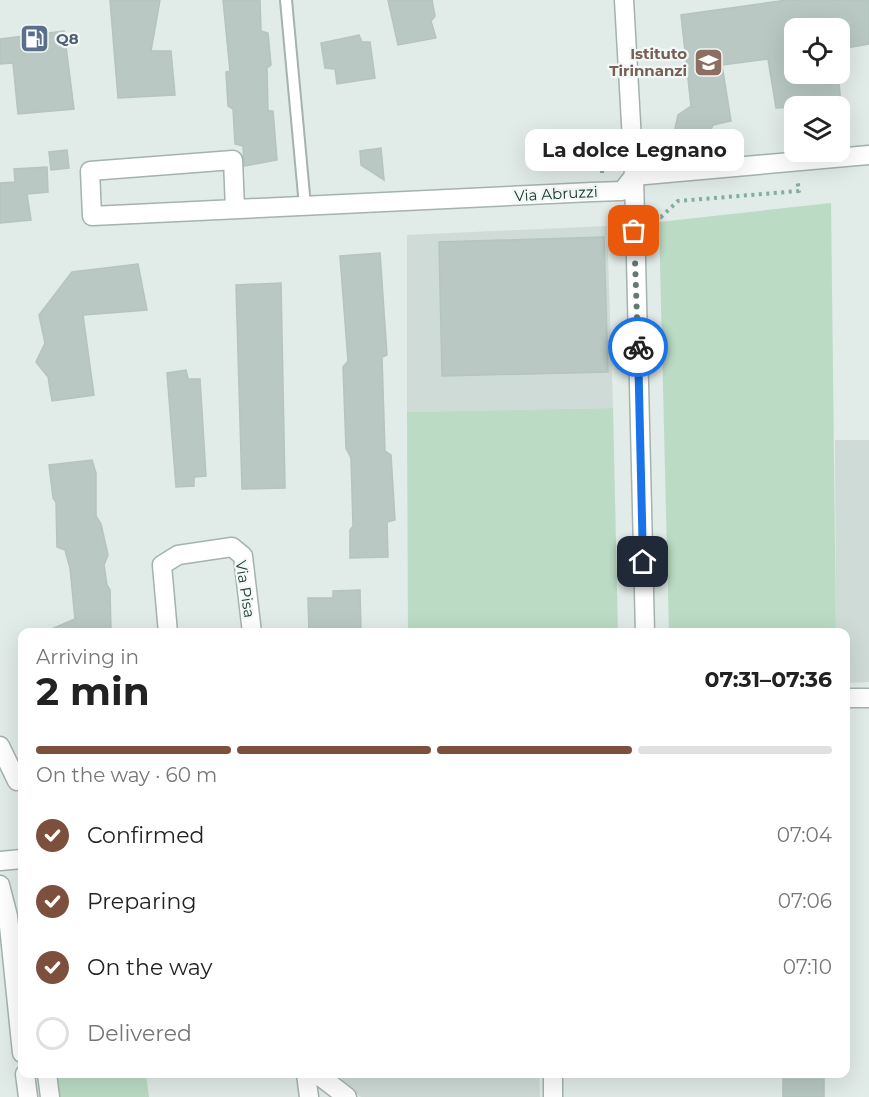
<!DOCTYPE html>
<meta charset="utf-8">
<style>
:root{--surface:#fff;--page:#f6f6f6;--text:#222;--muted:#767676;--line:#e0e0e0;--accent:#7d4f3d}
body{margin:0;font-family:Montserrat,sans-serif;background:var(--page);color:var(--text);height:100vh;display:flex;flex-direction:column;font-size:22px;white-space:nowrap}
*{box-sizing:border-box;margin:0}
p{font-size:20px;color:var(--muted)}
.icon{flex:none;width:33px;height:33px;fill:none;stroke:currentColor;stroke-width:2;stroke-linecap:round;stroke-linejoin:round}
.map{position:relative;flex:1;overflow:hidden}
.details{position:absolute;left:18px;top:628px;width:832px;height:450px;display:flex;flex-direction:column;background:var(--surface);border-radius:12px;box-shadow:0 6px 24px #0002}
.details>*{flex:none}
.buttons{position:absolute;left:784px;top:18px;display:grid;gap:12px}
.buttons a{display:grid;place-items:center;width:66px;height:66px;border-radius:12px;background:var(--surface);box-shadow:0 6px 24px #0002;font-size:30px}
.pin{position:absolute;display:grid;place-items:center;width:51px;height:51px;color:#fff;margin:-26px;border-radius:12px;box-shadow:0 3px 9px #0006}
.courier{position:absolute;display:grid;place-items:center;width:60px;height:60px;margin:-30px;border:4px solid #1a73e8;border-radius:50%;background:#fff;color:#222;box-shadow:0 2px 8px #0007}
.bubble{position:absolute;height:42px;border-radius:12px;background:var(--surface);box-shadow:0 6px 24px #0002;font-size:20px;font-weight:700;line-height:42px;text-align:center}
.headline em{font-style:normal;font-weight:700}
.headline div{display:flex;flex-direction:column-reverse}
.headline{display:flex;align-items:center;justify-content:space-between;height:102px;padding:0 18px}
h1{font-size:39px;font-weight:700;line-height:45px}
.bar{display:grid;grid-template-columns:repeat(4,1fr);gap:9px 6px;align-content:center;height:72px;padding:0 18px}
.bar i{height:8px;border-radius:4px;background:var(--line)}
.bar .active{background:var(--accent)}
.bar p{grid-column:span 4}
ol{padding:0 18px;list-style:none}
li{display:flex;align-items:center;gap:18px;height:66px}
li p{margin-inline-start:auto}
li .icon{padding:6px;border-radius:50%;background:var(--accent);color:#fff;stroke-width:4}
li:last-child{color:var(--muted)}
li i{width:33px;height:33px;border:3px solid var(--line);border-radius:50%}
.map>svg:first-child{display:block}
</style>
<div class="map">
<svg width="869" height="1097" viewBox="0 0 869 1097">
<rect width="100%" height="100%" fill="#e1ebe7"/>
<g fill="#cfdbd6">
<polygon points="607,226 613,408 407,412 407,235"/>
<polygon points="835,440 869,440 869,682 846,683 846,633 836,633"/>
<polygon points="331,1074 539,1074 540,1097 361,1097"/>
</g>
<g fill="#bbdbc4">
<polygon points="831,203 836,633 669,633 659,222"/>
<polygon points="613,408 618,633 408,633 407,412"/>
<polygon points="43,1074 146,1074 149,1097 46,1097"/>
</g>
<g fill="#b9c8c3" stroke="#b4c4be" stroke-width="1.5">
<polygon points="110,0 160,0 151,51 171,51 175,95 118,98"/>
<polygon points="223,0 260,0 261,31 268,33 271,65 267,68 268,111 273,111 277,160 244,166 243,146 235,144 233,109 228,106 226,72 230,71"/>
<polygon points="388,0 432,0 435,16 431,21 436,38 398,45"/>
<polygon points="787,0 869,0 869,44 840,49 840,28 795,28 795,74 824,74 825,84 839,83 841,105 776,108 768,59 722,65 731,121 713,125 704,146 696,149 684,147 677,140 674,133 678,115 691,106 681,15"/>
<polygon points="64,31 74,109 18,114 13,63 0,64 0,39"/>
<polygon points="359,35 362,42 370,42 375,78 337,84 335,69 325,68 321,43"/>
<polygon points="381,148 384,180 361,165 360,151"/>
<polygon points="67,150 69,168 51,170 49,152"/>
<polygon points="47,167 48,192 27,194 31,220 0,223 0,183 15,182 14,169"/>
<polygon points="604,237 608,372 442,376 439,242"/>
<polygon points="380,253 387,355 382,357 385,451 391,455 395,520 387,522 388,557 350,558 350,530 353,526 351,458 346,448 343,367 348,361 340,256"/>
<polygon points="138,264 147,310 83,315 94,395 52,401 48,377 36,362 45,343 39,315 72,272"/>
<polygon points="281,283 285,488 242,489 236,285"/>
<polygon points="186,370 188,379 200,379 206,476 194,477 194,486 176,487 167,373"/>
<polygon points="92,460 96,473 96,516 101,524 108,555 104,565 107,585 110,590 111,633 42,633 75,619 70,568 65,550 57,547 56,502 53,498 49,465"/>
<polygon points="360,590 361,633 309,633 308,598 333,598 333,591"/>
<rect x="783" y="1079" width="41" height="18"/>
</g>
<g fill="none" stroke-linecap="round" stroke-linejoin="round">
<defs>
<polyline id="lane" points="286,0 305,206"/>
<g id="street">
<polyline points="624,0 634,176 645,633"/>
<polyline points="634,176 869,155"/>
<path d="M 235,209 L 233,160 L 90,171 L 92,216 C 258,208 425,200 592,192 L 622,191 L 634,176"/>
<polyline points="168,633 162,565 178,555 232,547 243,556 252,633"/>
<polyline points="846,698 869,698"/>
<polyline points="0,746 17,781"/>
<polyline points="0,861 22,859"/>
<polyline points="0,885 8,916 22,1053"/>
<polyline points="25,1074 28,1097"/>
<polyline points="47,1074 50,1097"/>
<polyline points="306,1074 309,1097"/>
<polyline points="317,1074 347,1097"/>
<polyline points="553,1074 553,1097"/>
</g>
</defs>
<use href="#lane" stroke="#a4b3ae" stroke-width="14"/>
<use href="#street" stroke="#a4b3ae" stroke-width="21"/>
<g stroke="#83ada1" stroke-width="4" stroke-dasharray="3 4.5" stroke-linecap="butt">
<polyline points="793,128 794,142"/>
<polyline points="602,173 602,163 614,162"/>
<polyline points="653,216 661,217 678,201 799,191 797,179"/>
</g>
<use href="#lane" stroke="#fff" stroke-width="10"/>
<use href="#street" stroke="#fff" stroke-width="18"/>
</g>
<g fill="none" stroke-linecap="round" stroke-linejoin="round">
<polyline stroke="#657973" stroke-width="6" stroke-dasharray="0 10.8" points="634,231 638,347"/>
<polyline stroke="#1a73e8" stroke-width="8" points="638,347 643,562"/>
</g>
<defs>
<symbol id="fuel-square" viewBox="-11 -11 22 22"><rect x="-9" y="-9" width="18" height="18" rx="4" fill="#5c6f8a" stroke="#f1f8f5"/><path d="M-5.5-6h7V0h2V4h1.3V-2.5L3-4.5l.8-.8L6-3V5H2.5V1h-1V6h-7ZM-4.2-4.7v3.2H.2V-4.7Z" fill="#fff"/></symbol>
<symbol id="school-square" viewBox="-11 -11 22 22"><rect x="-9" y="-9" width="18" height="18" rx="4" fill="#8d6e63" stroke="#f1f8f5"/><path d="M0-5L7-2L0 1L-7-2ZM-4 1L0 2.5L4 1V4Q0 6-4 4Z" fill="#fff"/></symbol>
</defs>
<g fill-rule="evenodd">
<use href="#fuel-square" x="18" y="22" width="33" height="33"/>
<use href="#school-square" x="692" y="46" width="33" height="33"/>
</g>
<g text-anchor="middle" stroke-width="4.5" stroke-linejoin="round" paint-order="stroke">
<g font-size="15" font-weight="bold" fill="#4e5e75" stroke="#f1f8f5" text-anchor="start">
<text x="56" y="44">Q8</text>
</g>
<g font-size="15" font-weight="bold" fill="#785e54" stroke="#f1f8f5" text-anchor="end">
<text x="687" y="59">Istituto<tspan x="687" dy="17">Tirinnanzi</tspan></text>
</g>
<g font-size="15" fill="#223b35" stroke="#f1f8f5">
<text transform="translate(556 194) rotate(-3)" y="5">Via Abruzzi</text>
<text transform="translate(245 589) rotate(81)" y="5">Via Pisa</text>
</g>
</g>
</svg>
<div class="buttons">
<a><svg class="icon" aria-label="locate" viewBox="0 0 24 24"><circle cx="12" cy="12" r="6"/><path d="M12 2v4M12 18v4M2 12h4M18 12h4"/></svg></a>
<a><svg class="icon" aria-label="layers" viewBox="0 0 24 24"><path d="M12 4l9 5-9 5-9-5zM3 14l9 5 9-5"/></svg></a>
</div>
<div class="pin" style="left:634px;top:231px;background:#ea580c"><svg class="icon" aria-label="bag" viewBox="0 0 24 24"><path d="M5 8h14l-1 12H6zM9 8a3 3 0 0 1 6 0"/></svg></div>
<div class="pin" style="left:643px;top:562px;background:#1f2937"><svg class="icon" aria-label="home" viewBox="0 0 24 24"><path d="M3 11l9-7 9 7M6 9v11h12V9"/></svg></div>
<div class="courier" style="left:638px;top:347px"><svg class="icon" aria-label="bike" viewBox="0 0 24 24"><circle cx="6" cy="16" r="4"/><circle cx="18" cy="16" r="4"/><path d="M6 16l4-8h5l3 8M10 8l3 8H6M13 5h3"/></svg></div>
<div class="bubble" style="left:525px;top:129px;width:219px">La dolce Legnano</div>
<section class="details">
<div class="headline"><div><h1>2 min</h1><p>Arriving in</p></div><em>07:31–07:36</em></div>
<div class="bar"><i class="active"></i><i class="active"></i><i class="active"></i><i></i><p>On the way · 60 m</p></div>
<ol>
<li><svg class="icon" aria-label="check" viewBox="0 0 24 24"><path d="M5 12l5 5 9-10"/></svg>Confirmed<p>07:04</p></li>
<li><svg class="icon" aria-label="check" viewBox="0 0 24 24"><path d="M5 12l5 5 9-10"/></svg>Preparing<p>07:06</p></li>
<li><svg class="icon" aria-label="check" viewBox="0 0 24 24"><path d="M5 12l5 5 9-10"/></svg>On the way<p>07:10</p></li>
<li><i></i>Delivered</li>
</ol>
</section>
</div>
